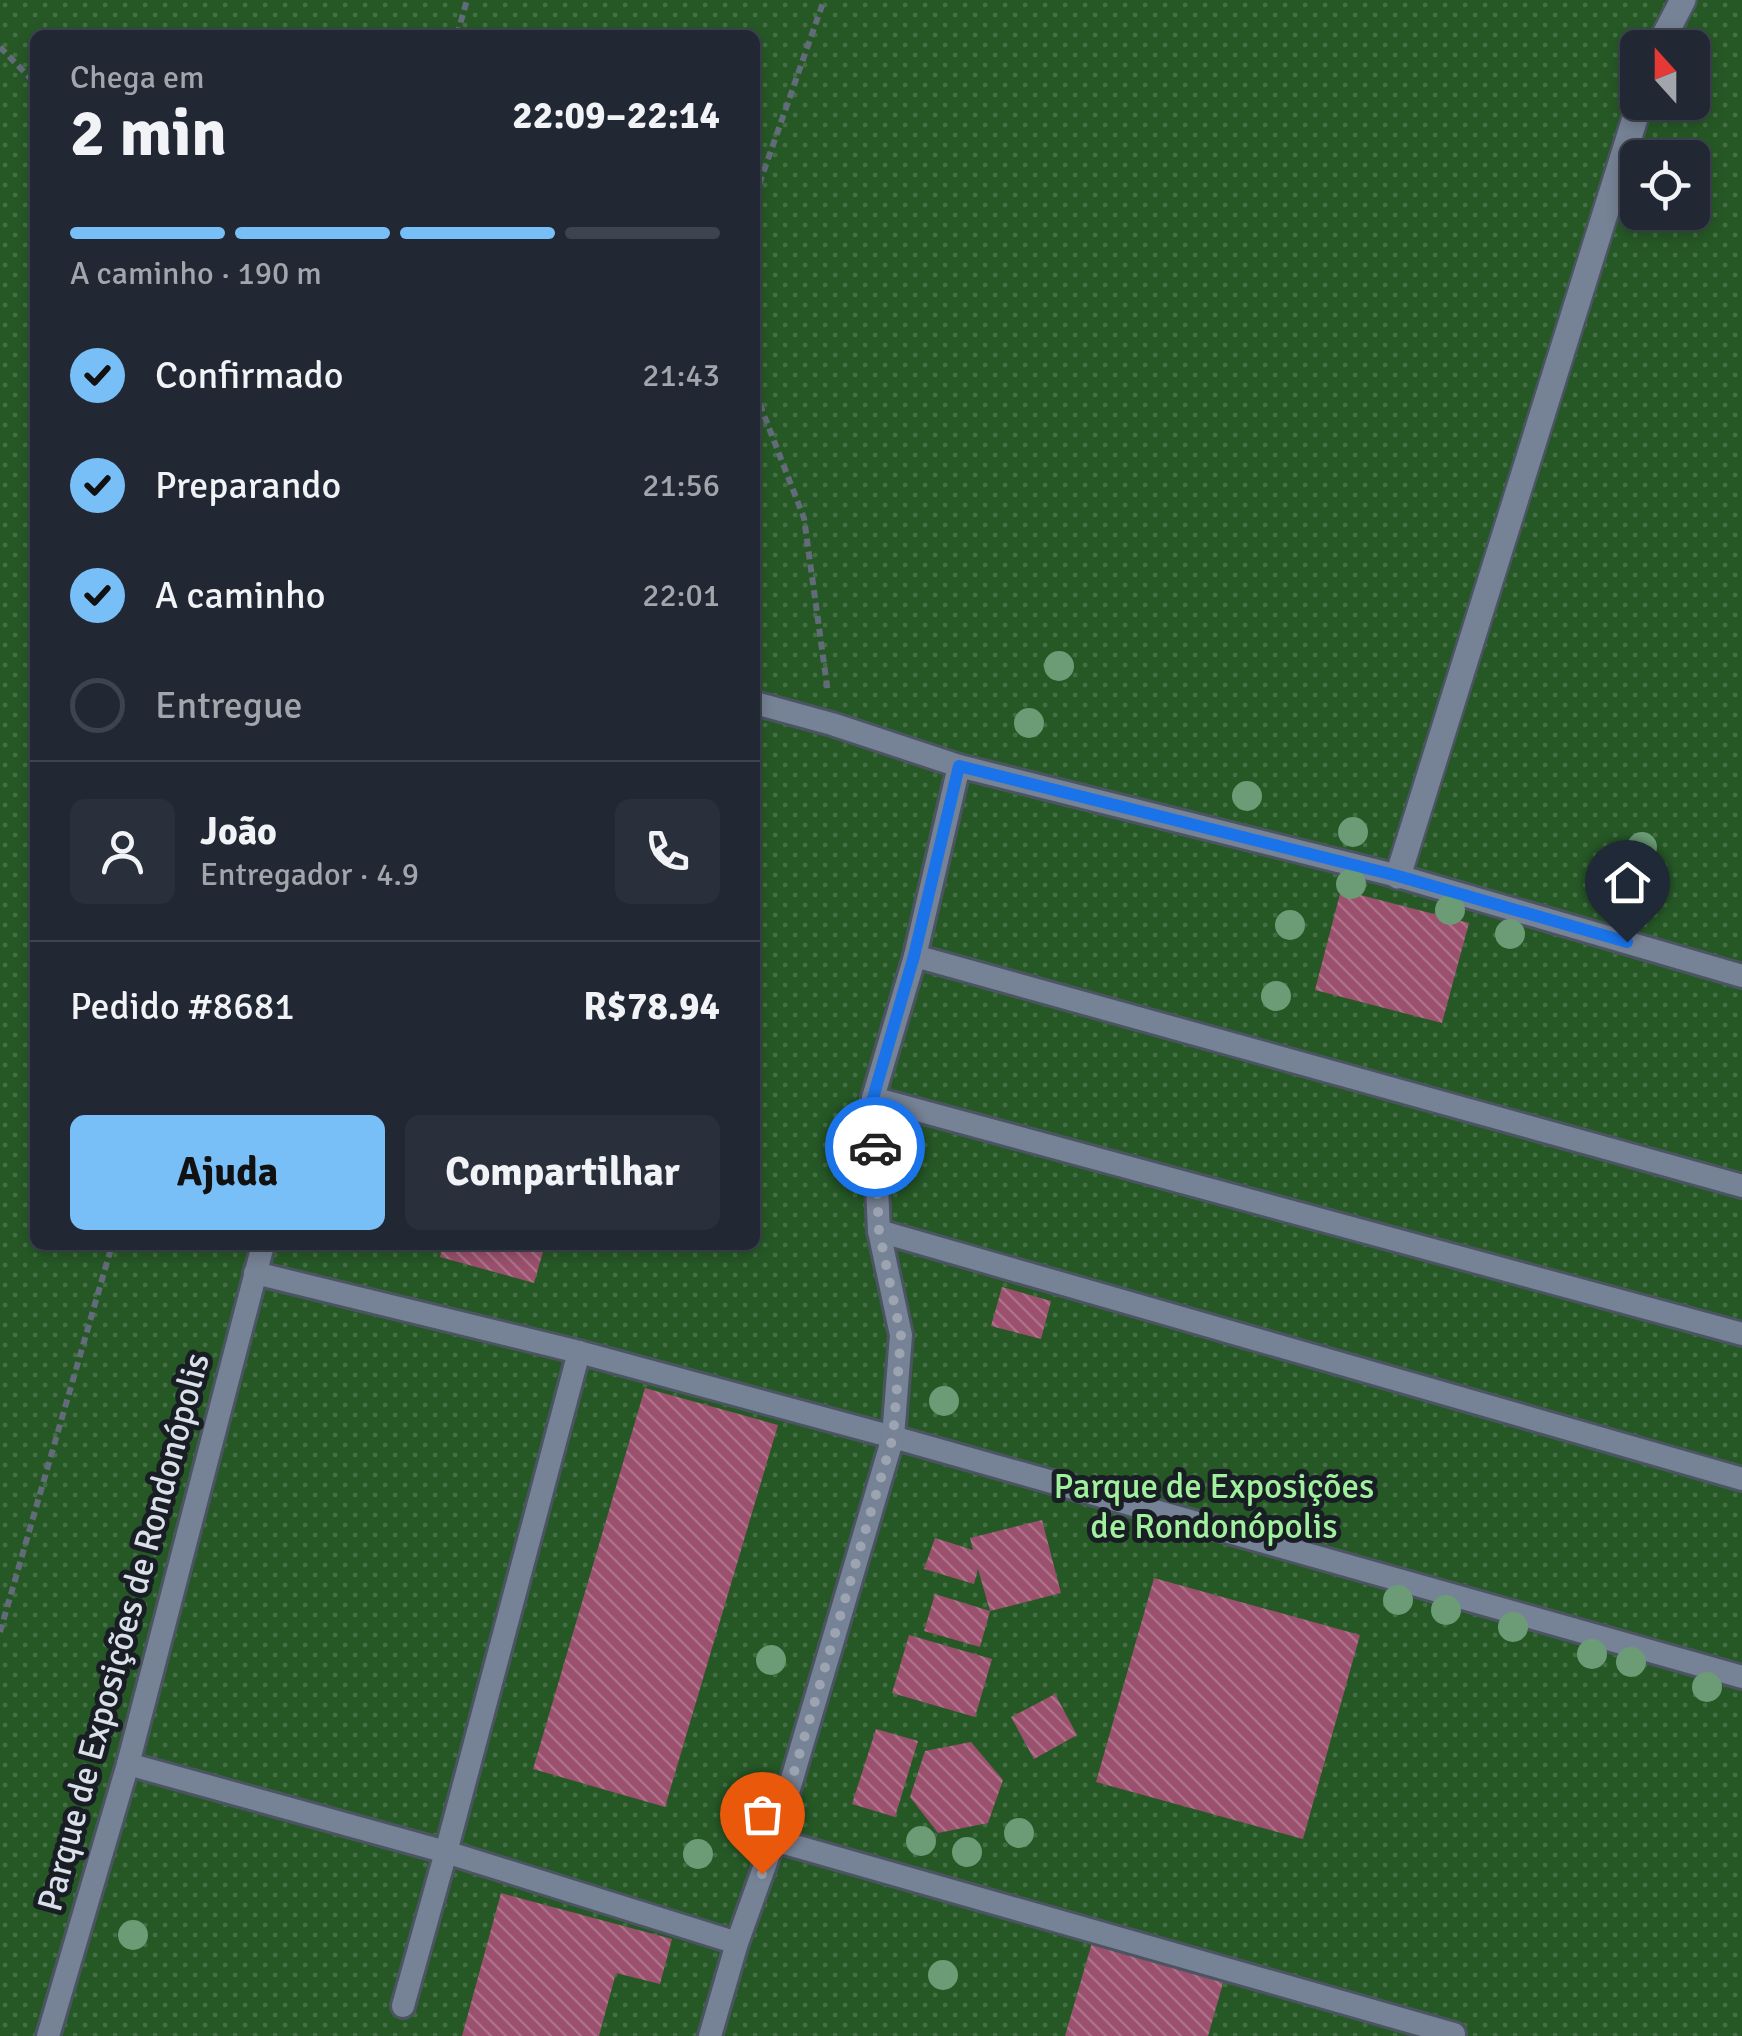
<!DOCTYPE html>
<html lang="pt">
<meta charset="utf-8">
<style>
:root{--surface:#212834;--page:#29303c;--text:#f1f3f6;--muted:#a2a6ac;--line:#3e444f;--accent:#78bff7}
body{margin:0;font-family:Signika,sans-serif;background:var(--page);color:var(--text);height:100vh;display:flex;flex-direction:column;font-size:38px;white-space:nowrap}
*{box-sizing:border-box;margin:0}
p{font-size:32px;color:var(--muted)}
.icon{flex:none;width:55px;height:55px;fill:none;stroke:currentColor;stroke-width:2;stroke-linecap:round;stroke-linejoin:round}
.map{position:relative;flex:1;overflow:hidden}
.panel{position:absolute;left:30px;top:30px;width:730px;height:1220px;display:flex;flex-direction:column;background:var(--surface);border-radius:15px;box-shadow:0 5px 15px #0003,0 0 0 2px var(--line)}
.panel>*{flex:none}
.needle{width:65px;rotate:339deg}
.tools{position:absolute;left:1620px;top:30px;display:grid;gap:20px}
.tools a{display:grid;place-items:center;width:90px;height:90px;border-radius:15px;background:var(--surface);box-shadow:0 5px 15px #0003,0 0 0 2px var(--line);font-size:50px}
.pin{position:absolute;display:grid;place-items:center;width:85px;height:85px;color:#fff;margin:-102px -42px;border-radius:50% 50% 50% 0;rotate:-45deg;box-shadow:0 0 10px #0007}
.pin .icon{rotate:45deg}
.courier{position:absolute;display:grid;place-items:center;width:100px;height:100px;margin:-50px;border:8px solid #1a73e8;border-radius:50%;background:#fff;color:#222;box-shadow:0 2px 12px #0007}
.head em{font-style:normal;font-weight:700}
.head div{display:flex;flex-direction:column-reverse}
.head{display:flex;align-items:center;justify-content:space-between;height:170px;padding:0 40px}
h1{font-size:65px;font-weight:700;line-height:75px}
.bar{display:grid;grid-template-columns:repeat(4,1fr);gap:15px 10px;align-content:center;height:120px;padding:0 40px}
.bar i{height:12px;border-radius:8px;background:var(--line)}
.bar .selected{background:var(--accent)}
.bar p{grid-column:span 4}
.line{display:flex;align-items:center;gap:25px;padding:0 40px;border-top:2px solid var(--line)}
.line div{flex:1}
.round{display:grid;place-items:center;flex:none;width:105px;height:105px;border-radius:15px;background:var(--page)}
ol{padding:0 40px;list-style:none}
li{display:flex;align-items:center;gap:30px;height:110px}
li p{margin-inline-start:auto}
li .icon{padding:10px;border-radius:50%;background:var(--accent);color:#111;stroke-width:4}
li:last-child{color:var(--muted)}
li i{width:55px;height:55px;border:5px solid var(--line);border-radius:50%}
.primary-button{display:flex;gap:20px;margin-top:auto;padding:20px 40px}
.primary-button a{flex:1;height:115px;border-radius:15px;background:var(--accent);color:#111;font-size:40px;font-weight:700;line-height:115px;text-align:center}
.primary-button a+a{background:var(--page);color:var(--text)}
.map>svg:first-child{display:block}
</style>
<div class="map">
<svg width="1742" height="2036" viewBox="0 0 1742 2036">
<defs>
<pattern id="park-dots" width="8" height="8" patternUnits="userSpaceOnUse" patternTransform="scale(2.5)"><rect width="8" height="8" fill="#265826"/><path d="M2 2h.1M6 6h.1" fill="none" stroke="#457046" stroke-width="1.8" stroke-linecap="round"/></pattern>
<pattern id="building-back-hatch" width="6" height="6" patternUnits="userSpaceOnUse" patternTransform="scale(2.5)"><rect width="6" height="6" fill="#9b506d"/><path d="M-1 5l2 2M0 0l6 6M5-1l2 2" fill="none" stroke="#ad7189"/></pattern>
</defs>
<rect width="100%" height="100%" fill="#2c3646"/>
<path fill="url(#park-dots)" fill-rule="evenodd" d="M 0,0 L 1742,0 L 1742,2036 L 0,2036 ZM 35,35 L 755,35 L 755,1245 L 35,1245 ZM 1638,48 L 1692,48 L 1692,102 L 1638,102 ZM 1638,158 L 1692,158 L 1692,212 L 1638,212 Z"/>
<g fill="url(#building-back-hatch)">
<polygon points="1341,890 1469,923 1442,1023 1315,990"/>
<polygon points="443,1245 545,1245 534,1283 440,1257"/>
<polygon points="1002,1287 1051,1301 1041,1339 991,1326"/>
<polygon points="645,1388 778,1425 665,1807 533,1769"/>
<polygon points="1042,1520 1061,1593 990,1611 978,1569 974,1584 924,1569 935,1538 973,1550 970,1538"/>
<polygon points="1154,1578 1360,1635 1303,1839 1096,1782"/>
<polygon points="935,1594 990,1611 980,1647 924,1631"/>
<polygon points="909,1635 992,1659 975,1717 892,1693"/>
<polygon points="1055,1694 1077,1735 1034,1759 1011,1717"/>
<polygon points="876,1729 918,1741 895,1817 852,1804"/>
<polygon points="971,1742 1003,1780 988,1823 938,1833 910,1797 925,1751"/>
<polygon points="501,1893 672,1939 660,1984 616,1973 599,2036 462,2036"/>
<polygon points="1093,1939 1225,1976 1208,2036 1065,2036"/>
</g>
<g fill="none" stroke-linecap="round" stroke-linejoin="round">
<defs>
<g id="service">
<polyline points="755,703 832,724 959,766 1398,876 1742,976"/>
<polyline points="915,956 1742,1186"/>
<polyline points="873,1098 1742,1334"/>
<polyline points="879,1231 1742,1479"/>
<polyline points="255,1273 579,1352 893,1437 1742,1677"/>
<polyline points="128,1764 446,1852 737,1943"/>
<polyline points="774,1840 1454,2034 1453,2036"/>
<polyline points="403,2006 446,1852 579,1352"/>
<polyline points="48,2036 128,1764 263,1245"/>
<polyline points="710,2036 737,1943 774,1840 893,1437 901,1335 879,1231 873,1098 915,956 959,766"/>
</g>
<g id="pedestrian">
<polyline points="1658,48 1683,0"/>
<polyline points="1398,876 1640,102"/>
</g>
</defs>
<use href="#service" stroke="#4b5461" stroke-width="28"/>
<use href="#pedestrian" stroke="#4b5461" stroke-width="30"/>
<g stroke="#626b79" stroke-width="6" stroke-dasharray="8 5" stroke-linecap="butt">
<polyline points="457,35 467,0"/>
<polyline points="0,47 35,83"/>
<polyline points="755,196 824,0"/>
<polyline points="755,392 804,518 828,693"/>
<polyline points="0,1632 112,1245"/>
</g>
<use href="#service" stroke="#768295" stroke-width="22"/>
<use href="#pedestrian" stroke="#768295" stroke-width="25"/>
</g>
<g fill="#6c9c76">
<circle cx="1059" cy="666" r="15"/>
<circle cx="1029" cy="723" r="15"/>
<circle cx="1247" cy="796" r="15"/>
<circle cx="1353" cy="832" r="15"/>
<circle cx="1642" cy="847" r="15"/>
<circle cx="1351" cy="884" r="15"/>
<circle cx="1450" cy="910" r="15"/>
<circle cx="1290" cy="925" r="15"/>
<circle cx="1510" cy="934" r="15"/>
<circle cx="1276" cy="996" r="15"/>
<circle cx="944" cy="1401" r="15"/>
<circle cx="1398" cy="1600" r="15"/>
<circle cx="1446" cy="1610" r="15"/>
<circle cx="1513" cy="1627" r="15"/>
<circle cx="1592" cy="1654" r="15"/>
<circle cx="771" cy="1660" r="15"/>
<circle cx="1631" cy="1662" r="15"/>
<circle cx="1707" cy="1687" r="15"/>
<circle cx="1019" cy="1833" r="15"/>
<circle cx="921" cy="1841" r="15"/>
<circle cx="967" cy="1852" r="15"/>
<circle cx="698" cy="1854" r="15"/>
<circle cx="133" cy="1935" r="15"/>
<circle cx="943" cy="1975" r="15"/>
</g>
<g fill="none" stroke-linecap="round" stroke-linejoin="round">
<polyline stroke="#9ca4b1" stroke-width="10" stroke-dasharray="0 18" points="762,1874 774,1840 893,1437 901,1336 879,1231 875,1147"/>
<polyline stroke="#1a73e8" stroke-width="12" points="875,1147 873,1098 914,956 959,766 1398,876 1627,942"/>
</g>
<g text-anchor="middle" stroke-width="10" stroke-linejoin="round" paint-order="stroke">
<g font-size="35" fill="#a1f09e" stroke="#191e25">
<text x="1214" y="1498">Parque de Exposições<tspan x="1214" dy="40">de Rondonópolis</tspan></text>
</g>
<g font-size="35" fill="#d9e0ea" stroke="#191e25">
<text transform="translate(123 1632) rotate(-75)" y="12">Parque de Exposições de Rondonópolis</text>
</g>
</g>
</svg>
<div class="tools">
<a><svg class="needle" viewBox="-14 -14 28 28"><path d="M0-13l5 13h-10z" fill="#e53935"/><path d="M0 13l5-13h-10z" fill="#a2a6ac"/></svg></a>
<a><svg class="icon" aria-label="locate" viewBox="0 0 24 24"><circle cx="12" cy="12" r="6"/><path d="M12 2v4M12 18v4M2 12h4M18 12h4"/></svg></a>
</div>
<div class="pin" style="left:762px;top:1874px;background:#ea580c"><svg class="icon" aria-label="bag" viewBox="0 0 24 24"><path d="M5 8h14l-1 12H6zM9 8a3 3 0 0 1 6 0"/></svg></div>
<div class="pin" style="left:1627px;top:942px;background:#1f2937"><svg class="icon" aria-label="home" viewBox="0 0 24 24"><path d="M3 11l9-7 9 7M6 9v11h12V9"/></svg></div>
<div class="courier" style="left:875px;top:1147px"><svg class="icon" aria-label="car" viewBox="0 0 24 24"><path d="M5 17H2v-5l4-1 3-4h7l3 4 3 1v5h-3M9 17h6M6 11h13"/><circle cx="7" cy="17" r="2"/><circle cx="17" cy="17" r="2"/></svg></div>
<section class="panel">
<div class="head"><div><h1>2 min</h1><p>Chega em</p></div><em>22:09–22:14</em></div>
<div class="bar"><i class="selected"></i><i class="selected"></i><i class="selected"></i><i></i><p>A caminho · 190 m</p></div>
<ol>
<li><svg class="icon" aria-label="check" viewBox="0 0 24 24"><path d="M5 12l5 5 9-10"/></svg>Confirmado<p>21:43</p></li>
<li><svg class="icon" aria-label="check" viewBox="0 0 24 24"><path d="M5 12l5 5 9-10"/></svg>Preparando<p>21:56</p></li>
<li><svg class="icon" aria-label="check" viewBox="0 0 24 24"><path d="M5 12l5 5 9-10"/></svg>A caminho<p>22:01</p></li>
<li><i></i>Entregue</li>
</ol>
<div class="line" style="height:180px"><a class="round"><svg class="icon" aria-label="person" viewBox="0 0 24 24"><circle cx="12" cy="8" r="4"/><path d="M4 21q1-7 8-7t8 7"/></svg></a><div><b>João</b><p>Entregador · 4.9</p></div><a class="round"><svg class="icon" aria-label="phone" viewBox="0 0 24 24"><path d="M5 4h4l2 5-3 2q2 4 5 5l2-3 5 2v4C11 20 4 13 5 4z"/></svg></a></div>
<div class="line" style="height:130px"><div>Pedido #8681</div><b>R$78.94</b></div>
<div class="primary-button"><a>Ajuda</a><a>Compartilhar</a></div>
</section>
</div>
